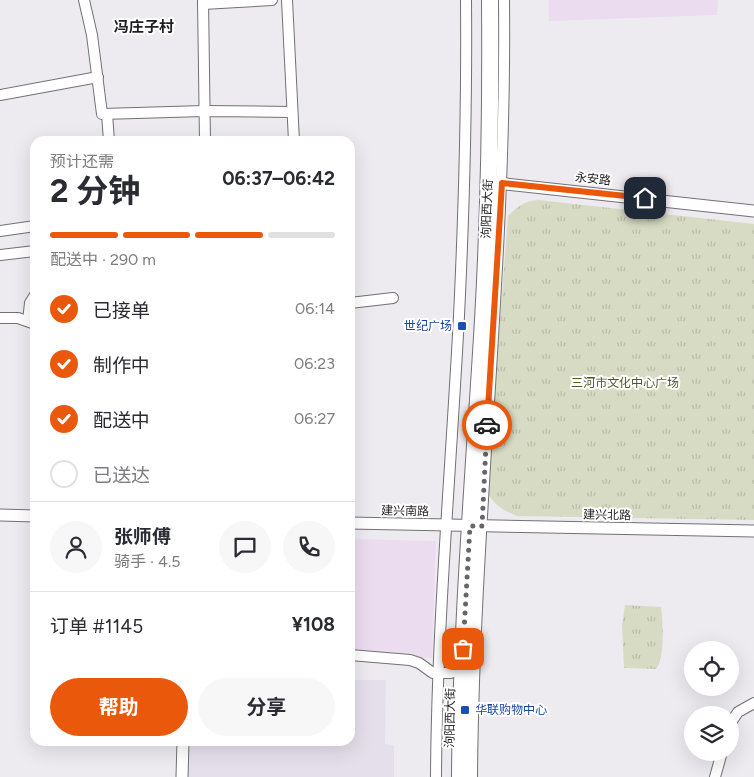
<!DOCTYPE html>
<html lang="zh">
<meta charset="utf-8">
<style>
:root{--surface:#fff;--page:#f7f7f7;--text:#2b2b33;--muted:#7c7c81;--line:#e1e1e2;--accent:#ea580c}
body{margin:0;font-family:Figtree,"Noto Sans SC",sans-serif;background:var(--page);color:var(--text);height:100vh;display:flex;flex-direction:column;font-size:19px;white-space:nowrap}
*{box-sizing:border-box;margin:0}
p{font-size:16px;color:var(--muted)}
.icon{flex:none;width:28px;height:28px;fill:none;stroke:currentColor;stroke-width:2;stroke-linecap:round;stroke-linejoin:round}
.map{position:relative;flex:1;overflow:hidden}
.details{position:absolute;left:30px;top:136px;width:325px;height:610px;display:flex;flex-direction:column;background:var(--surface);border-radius:15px;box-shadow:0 5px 20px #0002}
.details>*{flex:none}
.buttons{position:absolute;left:684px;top:641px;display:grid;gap:10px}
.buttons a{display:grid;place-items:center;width:55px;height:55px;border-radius:50%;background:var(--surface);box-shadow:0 5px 20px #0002;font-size:25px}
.pin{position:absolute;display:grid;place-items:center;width:42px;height:42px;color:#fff;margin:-21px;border-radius:10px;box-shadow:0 2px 8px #0006}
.courier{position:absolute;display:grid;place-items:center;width:50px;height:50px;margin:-25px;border:4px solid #ea580c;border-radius:50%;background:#fff;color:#222;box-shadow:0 1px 6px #0007}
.headline em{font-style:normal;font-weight:700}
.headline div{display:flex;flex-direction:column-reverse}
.headline{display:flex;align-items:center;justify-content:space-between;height:85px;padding:0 20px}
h1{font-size:32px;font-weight:700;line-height:38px}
.bar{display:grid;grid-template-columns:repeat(4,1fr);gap:8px 5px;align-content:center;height:60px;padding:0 20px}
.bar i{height:6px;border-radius:4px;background:var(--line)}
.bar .selected{background:var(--accent)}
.bar p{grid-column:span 4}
.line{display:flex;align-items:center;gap:12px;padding:0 20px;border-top:1px solid var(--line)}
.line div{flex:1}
.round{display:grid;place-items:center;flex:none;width:52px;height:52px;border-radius:26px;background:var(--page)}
ol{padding:0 20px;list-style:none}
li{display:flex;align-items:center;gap:15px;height:55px}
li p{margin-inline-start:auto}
li .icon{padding:5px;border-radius:50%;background:var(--accent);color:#fff;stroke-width:4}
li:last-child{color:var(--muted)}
li i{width:28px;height:28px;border:2px solid var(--line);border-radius:50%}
.primary-button{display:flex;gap:10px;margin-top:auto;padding:10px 20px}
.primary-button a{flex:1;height:58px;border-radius:30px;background:var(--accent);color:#fff;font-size:20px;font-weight:700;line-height:58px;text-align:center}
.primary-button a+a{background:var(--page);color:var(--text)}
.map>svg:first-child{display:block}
</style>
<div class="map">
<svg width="754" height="777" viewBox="0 0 754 777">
<defs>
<pattern id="grass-tufts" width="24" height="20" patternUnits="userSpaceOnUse" patternTransform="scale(1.25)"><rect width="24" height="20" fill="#d8dbc3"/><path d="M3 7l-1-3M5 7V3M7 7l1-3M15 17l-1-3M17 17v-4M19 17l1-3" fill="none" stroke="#b9bca7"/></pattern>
</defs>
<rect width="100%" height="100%" fill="#eeebf0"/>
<g fill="#ebdcf0">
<polygon points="549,0 718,0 717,15 549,21"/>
<polygon points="350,539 436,541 432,658 350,653"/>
</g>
<polygon fill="#e5dfeb" points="350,680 386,680 385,744 394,745 394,777 187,777 187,741 350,741"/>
<g fill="url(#grass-tufts)">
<path d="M 539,200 L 754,224 L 754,520 L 517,516 C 504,511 494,505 487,492 L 508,216 C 518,206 525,201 539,200 Z"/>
<path d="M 625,605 L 661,607 C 663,620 665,659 656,669 L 624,668 L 622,625 Z"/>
</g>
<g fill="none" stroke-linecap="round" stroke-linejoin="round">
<defs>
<g id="minor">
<polyline points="84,0 92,35 102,114 204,111 292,112"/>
<polyline points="203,0 205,141"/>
<polyline points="287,0 294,141"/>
<polyline points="203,4 272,0"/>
<polyline points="0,95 98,77"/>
<polyline points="107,114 109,141"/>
<polyline points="0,231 35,226"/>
<polyline points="0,255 35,251"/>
<polyline points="350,303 393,298"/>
<polyline points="0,318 18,318 35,324"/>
<polyline points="28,321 30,303 35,295"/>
<polyline points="350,655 410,660 419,663 433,673 451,673"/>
<polyline points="730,724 738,712 754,703"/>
<path d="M 436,777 C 437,623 451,470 459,316 C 464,211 467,105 466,0"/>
<path d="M 472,777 C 474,518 507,259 504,0"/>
<polyline points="715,777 722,752"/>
</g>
<g id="tertiary">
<polyline points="488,182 754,211"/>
<polyline points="0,515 35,516"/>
<polyline points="350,523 754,531"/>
<polyline points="182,777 183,741"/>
</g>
<path id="trunk" d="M 460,777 C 461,624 474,473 483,320 C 489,214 491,107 490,0"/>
</defs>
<use href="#minor" stroke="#737075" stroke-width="12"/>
<use href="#tertiary" stroke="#737075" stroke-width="13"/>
<use href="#trunk" stroke="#737075" stroke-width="18"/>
<use href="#minor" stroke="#fff" stroke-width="10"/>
<use href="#tertiary" stroke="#fff" stroke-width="11"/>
<use href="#trunk" stroke="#fff" stroke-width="16"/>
</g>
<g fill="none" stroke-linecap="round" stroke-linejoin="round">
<polyline stroke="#676568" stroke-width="5" stroke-dasharray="0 9" points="463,649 470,526 482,526 487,425"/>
<polyline stroke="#ea580c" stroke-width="6" points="487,425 502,183 645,198"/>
</g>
<g fill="#1a4fb4" stroke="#fff" stroke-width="2">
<rect x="457" y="321" width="10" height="10" rx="2.5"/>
<rect x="460" y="705" width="10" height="10" rx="2.5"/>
</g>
<g text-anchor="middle" stroke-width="4" stroke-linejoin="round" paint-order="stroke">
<g font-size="12" fill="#1e1d1f" stroke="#fff">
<text transform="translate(593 179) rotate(6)" y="4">永安路</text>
<text transform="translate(487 209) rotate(-88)" y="4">泃阳西大街</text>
<text transform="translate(405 511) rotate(1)" y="4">建兴南路</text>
<text transform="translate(607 515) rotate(1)" y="4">建兴北路</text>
<text transform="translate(450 718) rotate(-89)" y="4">泃阳西大街</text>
</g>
<g font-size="12" fill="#164399" stroke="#fff" text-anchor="end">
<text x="452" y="330">世纪广场</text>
<text x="475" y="714" text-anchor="start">华联购物中心</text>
</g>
<g font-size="12" fill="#525624" stroke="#fff">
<text x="625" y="387">三河市文化中心广场</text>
</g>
<g font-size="15" font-weight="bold" fill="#1e1d1f" stroke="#fff">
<text x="144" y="32">冯庄子村</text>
</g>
</g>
</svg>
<div class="buttons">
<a><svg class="icon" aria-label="locate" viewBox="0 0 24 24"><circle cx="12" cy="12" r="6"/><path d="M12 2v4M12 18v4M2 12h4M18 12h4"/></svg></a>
<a><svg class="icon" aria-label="layers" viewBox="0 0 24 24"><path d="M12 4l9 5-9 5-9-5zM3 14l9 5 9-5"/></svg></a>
</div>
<div class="pin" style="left:463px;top:649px;background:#ea580c"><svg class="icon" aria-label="bag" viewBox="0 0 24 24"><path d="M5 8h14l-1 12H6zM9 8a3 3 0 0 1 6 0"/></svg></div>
<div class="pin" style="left:645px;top:198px;background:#1f2937"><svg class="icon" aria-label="home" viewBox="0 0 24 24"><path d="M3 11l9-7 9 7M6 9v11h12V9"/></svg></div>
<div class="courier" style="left:487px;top:425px"><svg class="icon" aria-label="car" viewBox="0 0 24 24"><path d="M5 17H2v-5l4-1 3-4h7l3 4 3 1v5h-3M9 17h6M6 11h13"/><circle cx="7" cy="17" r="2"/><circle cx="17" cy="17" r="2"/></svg></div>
<section class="details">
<div class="headline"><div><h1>2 分钟</h1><p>预计还需</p></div><em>06:37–06:42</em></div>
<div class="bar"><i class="selected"></i><i class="selected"></i><i class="selected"></i><i></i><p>配送中 · 290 m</p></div>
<ol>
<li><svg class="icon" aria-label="check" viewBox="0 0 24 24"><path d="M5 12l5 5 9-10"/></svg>已接单<p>06:14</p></li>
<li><svg class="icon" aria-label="check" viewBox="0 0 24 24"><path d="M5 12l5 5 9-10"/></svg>制作中<p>06:23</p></li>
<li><svg class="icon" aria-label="check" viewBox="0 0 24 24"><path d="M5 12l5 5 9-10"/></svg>配送中<p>06:27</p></li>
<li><i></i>已送达</li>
</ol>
<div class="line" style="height:90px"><a class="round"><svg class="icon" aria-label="person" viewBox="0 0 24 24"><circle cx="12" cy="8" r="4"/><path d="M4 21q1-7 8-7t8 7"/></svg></a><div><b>张师傅</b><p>骑手 · 4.5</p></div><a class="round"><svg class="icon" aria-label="chat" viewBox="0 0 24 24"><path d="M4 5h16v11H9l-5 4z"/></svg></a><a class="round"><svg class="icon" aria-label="phone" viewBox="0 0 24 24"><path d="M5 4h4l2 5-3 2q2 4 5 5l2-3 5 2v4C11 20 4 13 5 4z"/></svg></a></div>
<div class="line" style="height:65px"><div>订单 #1145</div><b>¥108</b></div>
<div class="primary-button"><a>帮助</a><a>分享</a></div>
</section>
</div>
